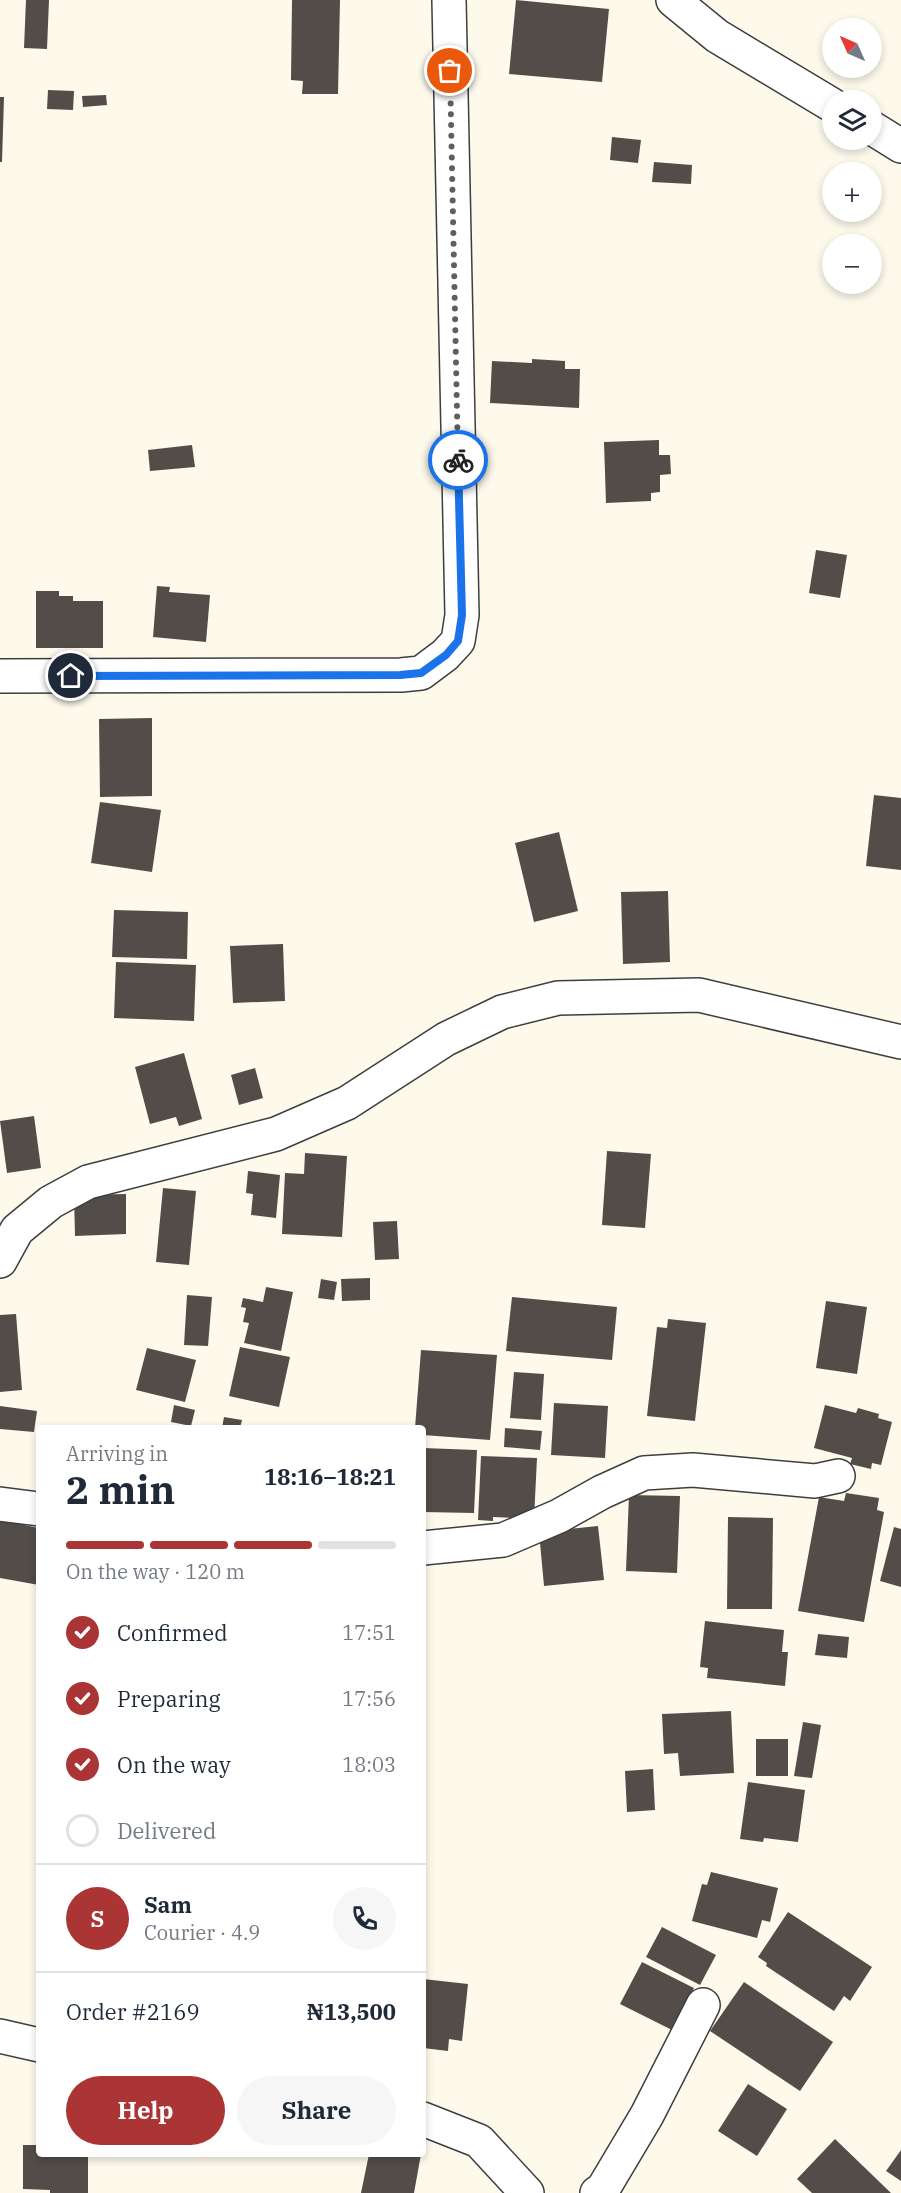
<!DOCTYPE html>
<meta charset="utf-8">
<style>
:root{--surface:#fff;--page:#f6f6f7;--text:#1f2937;--muted:#747a83;--line:#e0e1e3;--accent:#ab3534}
body{margin:0;font-family:"IBM Plex Serif",serif;background:var(--page);color:var(--text);height:100vh;display:flex;flex-direction:column;font-size:22px;white-space:nowrap}
*{box-sizing:border-box;margin:0}
p{font-size:20px;color:var(--muted)}
.icon{flex:none;width:33px;height:33px;fill:none;stroke:currentColor;stroke-width:2;stroke-linecap:round;stroke-linejoin:round}
.map{position:relative;flex:1;overflow:hidden}
.drawer{position:absolute;left:36px;top:1425px;width:390px;height:732px;display:flex;flex-direction:column;background:var(--surface);border-radius:6px;box-shadow:0 3px 9px #0003}
.drawer>*{flex:none}
.needle{width:39px;rotate:315deg}
.buttons{position:absolute;left:822px;top:18px;display:grid;gap:12px}
.buttons a{display:grid;place-items:center;width:60px;height:60px;border-radius:50%;background:var(--surface);box-shadow:0 3px 9px #0003;font-size:30px}
.pin{position:absolute;display:grid;place-items:center;width:51px;height:51px;color:#fff;margin:-26px;border:3px solid #fff;border-radius:50%;box-shadow:0 2px 6px #0007}
.courier{position:absolute;display:grid;place-items:center;width:60px;height:60px;margin:-30px;border:4px solid #1a73e8;border-radius:50%;background:#fff;color:#222;box-shadow:0 2px 8px #0007}
.overview em{font-style:normal;font-weight:700}
.overview div{display:flex;flex-direction:column-reverse}
.overview{display:flex;align-items:center;justify-content:space-between;height:102px;padding:0 30px}
h1{font-size:39px;font-weight:700;line-height:45px}
.bar{display:grid;grid-template-columns:repeat(4,1fr);gap:9px 6px;align-content:center;height:72px;padding:0 30px}
.bar i{height:8px;border-radius:4px;background:var(--line)}
.bar .current{background:var(--accent)}
.bar p{grid-column:span 4}
.line{display:flex;align-items:center;gap:15px;padding:0 30px;border-top:2px solid var(--line)}
.line div{flex:1}
.round{display:grid;place-items:center;flex:none;width:63px;height:63px;border-radius:32px;background:var(--page)}
ol{padding:0 30px;list-style:none}
li{display:flex;align-items:center;gap:18px;height:66px}
li p{margin-inline-start:auto}
li .icon{padding:6px;border-radius:50%;background:var(--accent);color:#fff;stroke-width:4}
li:last-child{color:var(--muted)}
li i{width:33px;height:33px;border:3px solid var(--line);border-radius:50%}
.cta{display:flex;gap:12px;margin-top:auto;padding:12px 30px}
.cta a{flex:1;height:69px;border-radius:36px;background:var(--accent);color:#fff;font-size:24px;font-weight:700;line-height:69px;text-align:center}
.cta a+a{background:var(--page);color:var(--text)}
.map>svg:first-child{display:block}
</style>
<div class="map">
<svg width="901" height="2193" viewBox="0 0 901 2193">
<rect width="100%" height="100%" fill="#fdfaec"/>
<g fill="#534d49">
<polygon points="26,0 49,0 47,49 24,48"/>
<polygon points="292,0 340,0 338,94 302,94 303,81 291,80"/>
<polygon points="516,0 609,9 602,82 509,74"/>
<polygon points="48,90 74,91 73,110 47,109"/>
<polygon points="106,95 107,105 83,107 82,96"/>
<polygon points="0,97 4,97 2,162 0,162"/>
<polygon points="612,137 641,140 638,163 610,160"/>
<polygon points="654,162 692,165 691,184 652,182"/>
<polygon points="532,359 565,361 565,369 580,369 579,408 490,403 492,361 532,363"/>
<polygon points="659,440 659,455 670,455 671,474 660,475 660,492 651,493 651,501 606,503 604,442"/>
<polygon points="192,445 195,467 150,471 148,450"/>
<polygon points="816,550 847,555 840,598 809,593"/>
<polygon points="157,586 170,587 169,592 210,595 206,642 153,637"/>
<polygon points="36,591 59,591 59,596 73,596 73,601 103,601 103,648 36,648"/>
<polygon points="152,718 152,796 100,797 99,719"/>
<polygon points="874,795 901,798 901,870 866,866"/>
<polygon points="100,802 161,810 152,872 91,863"/>
<polygon points="559,832 578,911 534,922 515,843"/>
<polygon points="668,891 670,962 623,964 621,892"/>
<polygon points="114,910 188,912 187,959 112,957"/>
<polygon points="283,944 285,1001 233,1003 230,946"/>
<polygon points="116,962 196,965 194,1021 114,1018"/>
<polygon points="184,1053 202,1119 179,1126 176,1117 150,1124 135,1067"/>
<polygon points="255,1068 263,1098 239,1105 231,1075"/>
<polygon points="34,1116 41,1168 7,1173 0,1121"/>
<polygon points="607,1151 651,1154 645,1228 602,1225"/>
<polygon points="305,1153 347,1156 342,1237 282,1234 285,1173 304,1174"/>
<polygon points="248,1171 280,1175 276,1218 251,1215 253,1194 246,1193"/>
<polygon points="163,1188 196,1191 189,1265 156,1262"/>
<polygon points="126,1194 126,1234 75,1236 74,1195"/>
<polygon points="397,1221 399,1259 375,1260 373,1222"/>
<polygon points="370,1278 370,1300 342,1301 341,1279"/>
<polygon points="321,1279 337,1282 334,1300 318,1298"/>
<polygon points="266,1287 293,1292 281,1351 244,1343 249,1323 243,1322 246,1308 241,1307 243,1298 263,1302"/>
<polygon points="187,1295 212,1297 208,1346 184,1345"/>
<polygon points="512,1297 617,1307 612,1360 506,1351"/>
<polygon points="826,1301 867,1307 857,1374 816,1368"/>
<polygon points="16,1314 22,1390 0,1392 0,1315"/>
<polygon points="668,1319 706,1323 695,1421 647,1416 657,1327 667,1328"/>
<polygon points="240,1347 290,1357 279,1407 229,1396"/>
<polygon points="147,1348 196,1360 185,1402 136,1390"/>
<polygon points="421,1350 497,1355 490,1440 423,1435 423,1428 415,1428"/>
<polygon points="514,1372 544,1374 541,1420 510,1418"/>
<polygon points="554,1403 608,1406 605,1458 551,1455"/>
<polygon points="174,1405 195,1410 191,1426 171,1422"/>
<polygon points="825,1405 856,1413 858,1408 879,1414 878,1418 892,1422 881,1465 872,1463 871,1469 850,1464 852,1458 814,1448"/>
<polygon points="0,1406 37,1411 34,1432 0,1429"/>
<polygon points="224,1417 242,1420 240,1428 222,1428"/>
<polygon points="505,1428 542,1431 540,1450 504,1447"/>
<polygon points="423,1448 477,1450 474,1513 423,1512"/>
<polygon points="481,1456 537,1458 534,1519 493,1517 493,1521 478,1520"/>
<polygon points="846,1493 879,1498 877,1510 884,1512 864,1622 798,1611 819,1497 844,1501"/>
<polygon points="629,1495 680,1496 677,1573 626,1571"/>
<polygon points="728,1517 773,1518 772,1609 727,1609"/>
<polygon points="0,1520 39,1528 39,1585 0,1578"/>
<polygon points="598,1526 604,1580 544,1586 539,1532"/>
<polygon points="894,1527 901,1529 901,1587 880,1581"/>
<polygon points="705,1621 784,1630 782,1652 788,1652 785,1686 707,1678 708,1668 700,1667"/>
<polygon points="818,1634 849,1637 847,1658 815,1655"/>
<polygon points="731,1711 734,1773 680,1776 678,1753 664,1754 662,1714"/>
<polygon points="803,1722 821,1725 812,1778 794,1776"/>
<rect x="756" y="1739" width="32" height="37"/>
<polygon points="653,1769 655,1810 627,1812 625,1771"/>
<polygon points="748,1782 805,1790 798,1842 764,1838 763,1842 740,1839"/>
<polygon points="711,1872 778,1888 770,1922 762,1920 757,1938 692,1921 702,1884 707,1885"/>
<polygon points="788,1912 872,1967 850,2001 844,1996 834,2011 766,1966 767,1963 758,1957"/>
<polygon points="662,1927 716,1955 700,1985 646,1957"/>
<polygon points="642,1962 694,1988 672,2030 620,2004"/>
<polygon points="423,1979 468,1984 462,2041 449,2039 448,2051 423,2048"/>
<polygon points="744,1982 833,2042 800,2091 710,2031"/>
<polygon points="748,2084 787,2109 757,2156 718,2131"/>
<polygon points="835,2139 891,2193 812,2193 797,2179"/>
<polygon points="23,2145 39,2145 39,2154 88,2154 88,2193 50,2193 50,2190 23,2189"/>
<polygon points="901,2150 901,2181 886,2171"/>
<polygon points="369,2154 421,2154 414,2193 361,2193"/>
</g>
<g fill="none" stroke-linecap="round" stroke-linejoin="round">
<defs>
<g id="minor">
<polyline points="673,0 717,36 832,105"/>
<polyline points="872,128 901,146"/>
<polyline points="0,676 401,675 421,673 445,655 458,641 462,615 449,0"/>
<polyline points="0,1261 17,1230 51,1202 88,1182 276,1134 347,1103 446,1039 502,1012 558,998 699,995 901,1042"/>
<polyline points="0,1504 39,1509"/>
<polyline points="423,1548 503,1540 559,1516 602,1492 644,1473 693,1470 815,1481 838,1476"/>
<polyline points="0,2036 39,2045"/>
<polyline points="423,2119 479,2141 527,2193"/>
<polyline points="597,2193 603,2189 647,2115 703,2005"/>
</g>
</defs>
<use href="#minor" stroke="#3e3e3e" stroke-width="36"/>
<use href="#minor" stroke="#fff" stroke-width="33"/>
</g>
<g fill="none" stroke-linecap="round" stroke-linejoin="round">
<polyline stroke="#605f5a" stroke-width="6" stroke-dasharray="0 10.8" points="450,71 458,460"/>
<polyline stroke="#1a73e8" stroke-width="8" points="71,676 400,675 421,673 446,655 458,641 462,615 458,460"/>
</g>
</svg>
<div class="buttons">
<a><svg class="needle" viewBox="-14 -14 28 28"><path d="M0-13l5 13h-10z" fill="#e53935"/><path d="M0 13l5-13h-10z" fill="#747a83"/></svg></a>
<a><svg class="icon" aria-label="layers" viewBox="0 0 24 24"><path d="M12 4l9 5-9 5-9-5zM3 14l9 5 9-5"/></svg></a>
<a>+</a>
<a>−</a>
</div>
<div class="pin" style="left:450px;top:71px;background:#ea580c"><svg class="icon" aria-label="bag" viewBox="0 0 24 24"><path d="M5 8h14l-1 12H6zM9 8a3 3 0 0 1 6 0"/></svg></div>
<div class="pin" style="left:71px;top:676px;background:#1f2937"><svg class="icon" aria-label="home" viewBox="0 0 24 24"><path d="M3 11l9-7 9 7M6 9v11h12V9"/></svg></div>
<div class="courier" style="left:458px;top:460px"><svg class="icon" aria-label="bike" viewBox="0 0 24 24"><circle cx="6" cy="16" r="4"/><circle cx="18" cy="16" r="4"/><path d="M6 16l4-8h5l3 8M10 8l3 8H6M13 5h3"/></svg></div>
<section class="drawer">
<div class="overview"><div><h1>2 min</h1><p>Arriving in</p></div><em>18:16–18:21</em></div>
<div class="bar"><i class="current"></i><i class="current"></i><i class="current"></i><i></i><p>On the way · 120 m</p></div>
<ol>
<li><svg class="icon" aria-label="check" viewBox="0 0 24 24"><path d="M5 12l5 5 9-10"/></svg>Confirmed<p>17:51</p></li>
<li><svg class="icon" aria-label="check" viewBox="0 0 24 24"><path d="M5 12l5 5 9-10"/></svg>Preparing<p>17:56</p></li>
<li><svg class="icon" aria-label="check" viewBox="0 0 24 24"><path d="M5 12l5 5 9-10"/></svg>On the way<p>18:03</p></li>
<li><i></i>Delivered</li>
</ol>
<div class="line" style="height:108px"><b class="round" style="background:var(--accent);color:#fff">S</b><div><b>Sam</b><p>Courier · 4.9</p></div><a class="round"><svg class="icon" aria-label="phone" viewBox="0 0 24 24"><path d="M5 4h4l2 5-3 2q2 4 5 5l2-3 5 2v4C11 20 4 13 5 4z"/></svg></a></div>
<div class="line" style="height:78px"><div>Order #2169</div><b>₦13,500</b></div>
<div class="cta"><a>Help</a><a>Share</a></div>
</section>
</div>
